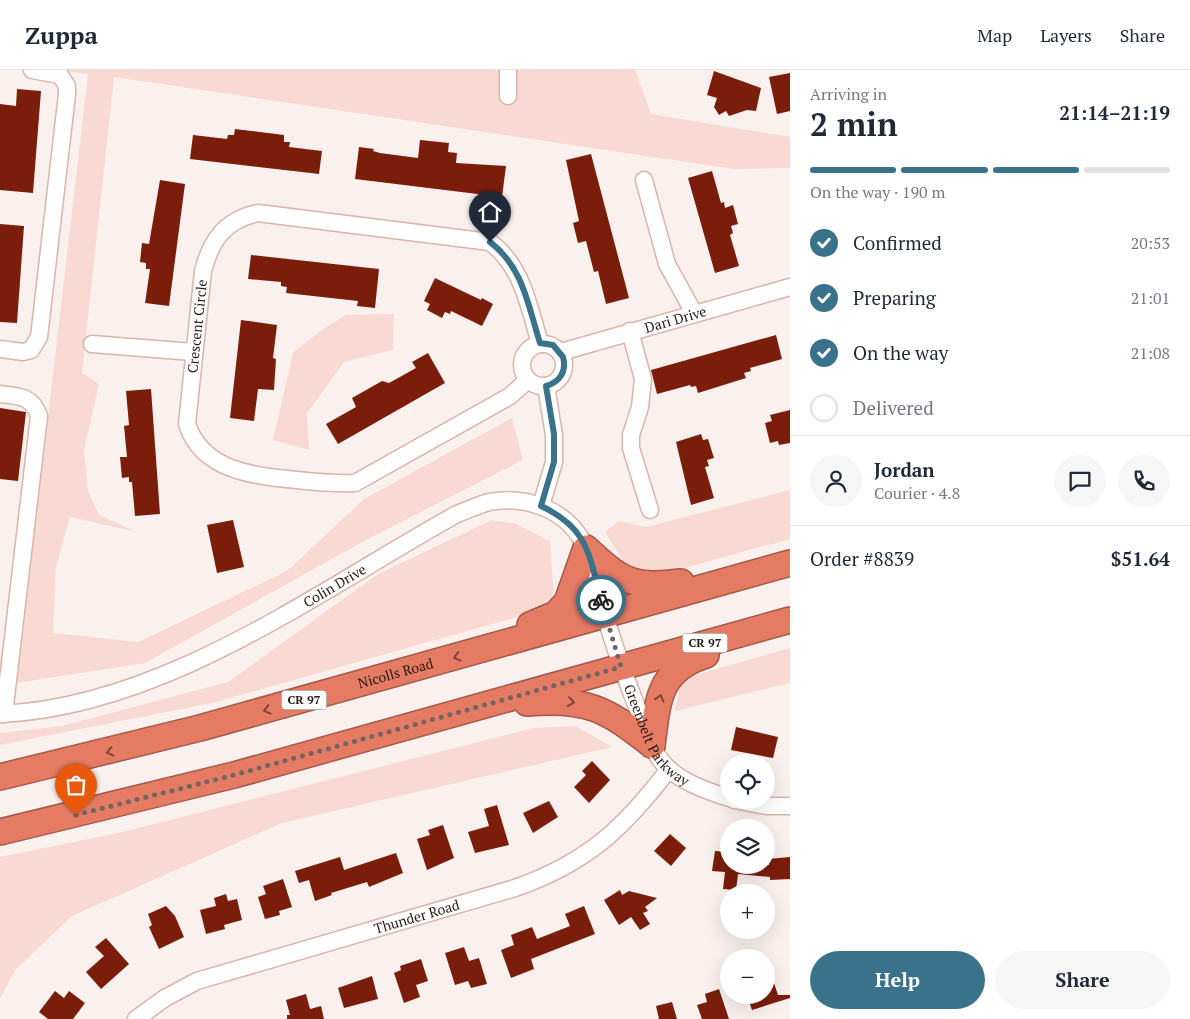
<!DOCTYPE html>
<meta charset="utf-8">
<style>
:root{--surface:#fff;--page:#f6f6f7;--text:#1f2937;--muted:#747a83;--line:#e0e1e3;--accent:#3a728c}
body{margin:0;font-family:"PT Serif",serif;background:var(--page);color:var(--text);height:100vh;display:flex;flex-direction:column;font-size:19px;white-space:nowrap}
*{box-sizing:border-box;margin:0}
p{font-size:16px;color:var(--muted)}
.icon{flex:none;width:28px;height:28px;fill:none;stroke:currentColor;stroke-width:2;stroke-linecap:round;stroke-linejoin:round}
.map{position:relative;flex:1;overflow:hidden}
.details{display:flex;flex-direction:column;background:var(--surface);width:400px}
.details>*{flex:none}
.buttons{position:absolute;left:720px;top:684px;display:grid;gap:10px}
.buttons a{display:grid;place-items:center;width:55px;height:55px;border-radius:50%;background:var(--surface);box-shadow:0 5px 20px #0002;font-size:25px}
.pin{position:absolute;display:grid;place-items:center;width:42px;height:42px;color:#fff;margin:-51px -21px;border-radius:50% 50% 50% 0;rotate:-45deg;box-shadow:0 0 5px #0007}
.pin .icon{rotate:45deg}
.courier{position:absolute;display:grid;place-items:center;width:50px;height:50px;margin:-25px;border:4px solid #3a728c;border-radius:50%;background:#fff;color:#222;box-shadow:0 1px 6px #0007}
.overview em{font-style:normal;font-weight:700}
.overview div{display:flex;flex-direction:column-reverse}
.overview{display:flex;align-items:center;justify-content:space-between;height:85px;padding:0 20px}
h1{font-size:32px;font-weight:700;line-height:38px}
.bar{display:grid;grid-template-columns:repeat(4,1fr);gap:8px 5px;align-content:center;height:60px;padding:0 20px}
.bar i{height:6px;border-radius:4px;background:var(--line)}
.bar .active{background:var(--accent)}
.bar p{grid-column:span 4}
.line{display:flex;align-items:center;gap:12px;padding:0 20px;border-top:1px solid var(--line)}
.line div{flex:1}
.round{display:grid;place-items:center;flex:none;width:52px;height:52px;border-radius:26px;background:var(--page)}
ol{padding:0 20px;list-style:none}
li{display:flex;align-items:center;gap:15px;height:55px}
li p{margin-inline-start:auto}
li .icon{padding:5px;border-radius:50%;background:var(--accent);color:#fff;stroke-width:4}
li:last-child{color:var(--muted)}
li i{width:28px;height:28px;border:2px solid var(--line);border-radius:50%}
.action{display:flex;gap:10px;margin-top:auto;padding:10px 20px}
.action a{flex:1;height:58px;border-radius:30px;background:var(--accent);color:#fff;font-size:20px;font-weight:700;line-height:58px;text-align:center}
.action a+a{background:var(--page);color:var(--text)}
header{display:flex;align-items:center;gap:30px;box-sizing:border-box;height:70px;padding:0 25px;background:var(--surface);border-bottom:1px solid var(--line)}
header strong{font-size:24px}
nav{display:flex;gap:28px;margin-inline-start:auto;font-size:18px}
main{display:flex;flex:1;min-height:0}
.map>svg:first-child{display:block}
</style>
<header>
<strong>Zuppa</strong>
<nav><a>Map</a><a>Layers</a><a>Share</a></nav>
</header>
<main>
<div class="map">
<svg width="790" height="949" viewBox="0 0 790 949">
<rect width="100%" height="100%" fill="#faf1ef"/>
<g fill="#f9dad2">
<polygon points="59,0 635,0 651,44 790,67 790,98 734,99 114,7 82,303 99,314 84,380 88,421 99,445 137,462 70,447 56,497 53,563 138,572 287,501 364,429 512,348 523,390 364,471 145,593 17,613 88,4"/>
<polygon points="394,244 393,280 344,292 307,343 309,380 273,370 293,283 321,260 346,245"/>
<polygon points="790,420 790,469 673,501 627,498 605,462 619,451 646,457"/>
<polygon points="492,450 516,454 550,471 554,527 538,541 212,633 0,675 0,663 62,656 228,612 378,504"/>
<polygon points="790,578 790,613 675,641 681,609"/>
<polygon points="576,656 612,677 282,753 72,846 15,900 0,929 0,787 118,763 534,658"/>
</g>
<g fill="#7a1e0b">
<polygon points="714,1 761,18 756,41 747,40 729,46 726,41 719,45 714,37 717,28 707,25"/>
<polygon points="790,3 790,41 777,44 769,7"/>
<polygon points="17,19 41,21 33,123 0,120 0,34 16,36"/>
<polygon points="235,59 284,65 284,72 290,72 289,77 322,81 319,104 190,89 193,65 227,69 228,65 234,65"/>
<polygon points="420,70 449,73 448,82 457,83 456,93 506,96 502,127 355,109 359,77 374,79 373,81 380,83 418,88"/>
<polygon points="591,84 629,228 606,234 598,201 594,202 586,171 578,173 573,153 579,151 566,90"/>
<polygon points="712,101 721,133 724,132 725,138 733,135 738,154 731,156 733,163 730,165 739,196 715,203 688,108"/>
<polygon points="160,110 185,114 169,236 145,233 150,199 146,199 146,193 140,192 142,173 149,174"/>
<polygon points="0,154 24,156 17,253 0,252"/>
<polygon points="251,185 379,199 375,238 357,236 358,231 286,223 287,217 281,216 281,212 248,209"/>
<polygon points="435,208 481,230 482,228 493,234 482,256 451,241 450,244 445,242 442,248 427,240 430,234 424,231"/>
<polygon points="241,250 277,255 273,288 276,289 274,320 258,319 254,351 230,348"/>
<polygon points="776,265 782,289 750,298 751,301 744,303 746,308 698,323 696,316 691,317 690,315 657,324 651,300"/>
<polygon points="428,283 445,313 338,374 326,354 356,337 352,328 382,311 389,313 416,298 412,292"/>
<polygon points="151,319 160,444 135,446 132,412 129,412 129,407 122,408 120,387 127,387 124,356 129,355 126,321"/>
<polygon points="0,338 26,342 18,411 0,409"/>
<polygon points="790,340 790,373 779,375 778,371 770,373 765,353 772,351 770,345"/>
<polygon points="701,364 703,370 708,369 714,388 707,390 709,396 705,397 714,428 691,435 676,372"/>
<polygon points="233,450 244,497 217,503 207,455"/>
<polygon points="736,657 778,667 773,688 731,680"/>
<polygon points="592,691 610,710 589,733 574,717 586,705 582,701"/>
<polygon points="549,731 558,747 533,763 523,743"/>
<polygon points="497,735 509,775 475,783 468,762 489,756 484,739"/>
<polygon points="443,755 454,788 427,800 417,769 430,765 428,760"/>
<polygon points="670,764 686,778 671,796 654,781"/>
<polygon points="715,781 729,782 729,795 769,795 768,789 790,787 790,809 770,810 770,807 738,804 736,820 723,819 725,802 712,801"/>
<polygon points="396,783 403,803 369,817 367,812 331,823 332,825 315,831 309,810 299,813 295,801 340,787 344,800"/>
<polygon points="283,809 292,837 279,841 280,845 265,849 258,827 266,824 263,816"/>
<polygon points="620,820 622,825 629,821 657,828 645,837 648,841 643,843 650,854 640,860 631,847 619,855 604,830"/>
<polygon points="226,824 228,831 237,829 242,850 224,855 225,859 206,864 200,840 216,836 214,828"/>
<polygon points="166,836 175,846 184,867 159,879 149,857 152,855 148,844"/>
<polygon points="584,836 595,864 531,889 534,899 511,908 501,880 514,875 511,865 532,857 537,869 570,856 565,844"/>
<polygon points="106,868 129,894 101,919 86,902 104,886 95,877"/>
<polygon points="464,877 469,891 479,888 487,914 471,918 468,911 455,915 445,883"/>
<polygon points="421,889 428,911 416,915 420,927 404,933 394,903 401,900 400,896"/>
<polygon points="766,898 769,898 778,925 790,925 790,928 752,940 747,925 766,925"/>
<polygon points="372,906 378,929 344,938 338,918"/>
<polygon points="719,919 729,949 702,949 697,935 707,932 705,924"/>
<polygon points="55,921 64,928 69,921 85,933 73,949 48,949 39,942"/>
<polygon points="306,924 310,939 321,936 324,949 287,949 287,945 290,945 286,930"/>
<polygon points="672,932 677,949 659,949 656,936"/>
</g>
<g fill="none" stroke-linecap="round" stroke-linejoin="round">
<defs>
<g id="minor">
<polyline points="508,26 508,0"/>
<polyline points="644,110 667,194 694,243"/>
<polyline points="630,261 643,309 640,337 631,365 631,378 650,440"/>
<circle cx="543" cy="295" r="21"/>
<polyline points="92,274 193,282"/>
<polyline points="0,279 23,282 31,280 39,267 67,24 67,16 60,5 32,0"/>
<path id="s1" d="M 561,282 L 790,217"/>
<path id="s2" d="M 528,310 L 510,326 L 355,413 C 336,414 316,412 297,410 C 254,406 202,401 187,354 L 203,201 C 211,170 225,150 258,143 L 490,172 C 523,197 528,235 540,273"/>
<path d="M 0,324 C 19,326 32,326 39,346 L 4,644"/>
<polyline points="541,436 554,392 554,365 546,316"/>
<path id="s3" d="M 0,644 C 164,637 318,521 457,444 C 468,440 478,435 489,432 C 527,425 568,440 585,476 C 595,497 599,522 605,545 C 615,579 627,612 640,645 C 646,661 651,679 663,693 C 678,711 707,721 729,728"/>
<polyline points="734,730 766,736 790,736"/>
<path id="s4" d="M 136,949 L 165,928 L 197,911 L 515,818 C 587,793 624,758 669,699"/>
</g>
<g id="highway">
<path d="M 530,555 L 556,544 L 567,532 L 586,478 C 622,511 630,518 681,512"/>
<path d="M 527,633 C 588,628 606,639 652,675"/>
<path d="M 652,675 C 658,632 657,600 706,585"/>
<path id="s5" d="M 0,707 L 200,658 L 790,493"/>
<polyline points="0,762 234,705 790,550"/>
</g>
</defs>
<use href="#minor" stroke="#dbb4aa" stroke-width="19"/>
<use href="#highway" stroke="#a45949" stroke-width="28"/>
<use href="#minor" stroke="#fff" stroke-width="16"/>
<use href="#highway" stroke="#e67b64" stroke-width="25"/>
</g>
<defs><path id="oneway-chevron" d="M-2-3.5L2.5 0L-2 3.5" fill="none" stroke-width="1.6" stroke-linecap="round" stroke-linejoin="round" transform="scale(1.25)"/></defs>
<g stroke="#7e463a">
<use href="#oneway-chevron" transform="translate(457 587) rotate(165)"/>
<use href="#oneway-chevron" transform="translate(660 628) rotate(-73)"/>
<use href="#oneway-chevron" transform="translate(571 632) rotate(8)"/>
<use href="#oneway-chevron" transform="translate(267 640) rotate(165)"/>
<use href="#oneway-chevron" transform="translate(110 682) rotate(167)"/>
</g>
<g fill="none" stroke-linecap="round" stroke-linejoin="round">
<polyline stroke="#726563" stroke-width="5" stroke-dasharray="0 9" points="76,745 234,705 621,597 601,530"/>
<path stroke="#3a728c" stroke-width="6" d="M 490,172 C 523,197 528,235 540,273 L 553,275 L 563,287 C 567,301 560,312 546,316 L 554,364 L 554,392 L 541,436 C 588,458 589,484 601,530"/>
</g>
<g text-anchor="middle" stroke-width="5" stroke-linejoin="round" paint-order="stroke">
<g fill="#fff" stroke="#695f5d" stroke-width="1">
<rect x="682.5" y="563.5" width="45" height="19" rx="4"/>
<rect x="281.5" y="620.5" width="45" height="19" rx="4"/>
</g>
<g font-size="12" font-weight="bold" fill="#291a17">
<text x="705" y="577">CR 97</text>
<text x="304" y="634">CR 97</text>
</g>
<g font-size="14" fill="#291a17" stroke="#fff">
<text dy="5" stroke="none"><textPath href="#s1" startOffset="119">Dari Drive</textPath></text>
<text dy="5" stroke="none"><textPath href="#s2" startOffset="490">Crescent Circle</textPath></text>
<text dy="5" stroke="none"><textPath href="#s3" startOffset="362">Colin Drive</textPath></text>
<text dy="5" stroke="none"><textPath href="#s5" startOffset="409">Nicolls Road</textPath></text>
<text dy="5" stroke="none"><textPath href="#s3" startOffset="856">Greenbelt Parkway</textPath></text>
<text dy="5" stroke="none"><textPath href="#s4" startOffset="301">Thunder Road</textPath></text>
</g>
</g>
</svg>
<div class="buttons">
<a><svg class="icon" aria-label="locate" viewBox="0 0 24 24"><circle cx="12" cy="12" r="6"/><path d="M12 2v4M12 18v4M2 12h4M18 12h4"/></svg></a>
<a><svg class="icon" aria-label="layers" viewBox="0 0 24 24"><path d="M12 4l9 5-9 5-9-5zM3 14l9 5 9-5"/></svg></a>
<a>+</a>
<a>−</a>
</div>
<div class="pin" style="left:76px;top:745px;background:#ea580c"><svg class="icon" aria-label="bag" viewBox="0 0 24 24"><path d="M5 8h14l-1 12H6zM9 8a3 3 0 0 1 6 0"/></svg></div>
<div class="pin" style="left:490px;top:172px;background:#1f2937"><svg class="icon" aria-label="home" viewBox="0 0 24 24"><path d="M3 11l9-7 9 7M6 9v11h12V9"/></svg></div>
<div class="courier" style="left:601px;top:530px"><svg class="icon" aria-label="bike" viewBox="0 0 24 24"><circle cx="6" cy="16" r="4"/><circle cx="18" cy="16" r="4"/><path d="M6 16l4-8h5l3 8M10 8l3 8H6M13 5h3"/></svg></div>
</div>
<section class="details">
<div class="overview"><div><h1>2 min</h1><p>Arriving in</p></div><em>21:14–21:19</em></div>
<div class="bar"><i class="active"></i><i class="active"></i><i class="active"></i><i></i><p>On the way · 190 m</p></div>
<ol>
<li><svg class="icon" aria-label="check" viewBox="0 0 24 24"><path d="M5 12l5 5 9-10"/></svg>Confirmed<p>20:53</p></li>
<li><svg class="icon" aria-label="check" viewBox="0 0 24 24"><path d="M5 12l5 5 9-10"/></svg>Preparing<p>21:01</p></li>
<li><svg class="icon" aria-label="check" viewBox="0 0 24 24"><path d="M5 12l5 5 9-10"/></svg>On the way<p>21:08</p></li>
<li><i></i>Delivered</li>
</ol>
<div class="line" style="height:90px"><a class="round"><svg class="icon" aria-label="person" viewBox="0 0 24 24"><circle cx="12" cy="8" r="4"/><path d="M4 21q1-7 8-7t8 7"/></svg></a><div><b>Jordan</b><p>Courier · 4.8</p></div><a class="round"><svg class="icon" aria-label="chat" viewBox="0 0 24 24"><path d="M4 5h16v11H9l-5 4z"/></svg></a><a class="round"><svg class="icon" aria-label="phone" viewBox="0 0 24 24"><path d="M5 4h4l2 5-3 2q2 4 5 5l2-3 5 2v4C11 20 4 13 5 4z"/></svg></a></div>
<div class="line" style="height:65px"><div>Order #8839</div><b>$51.64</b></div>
<div class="action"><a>Help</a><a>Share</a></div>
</section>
</main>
